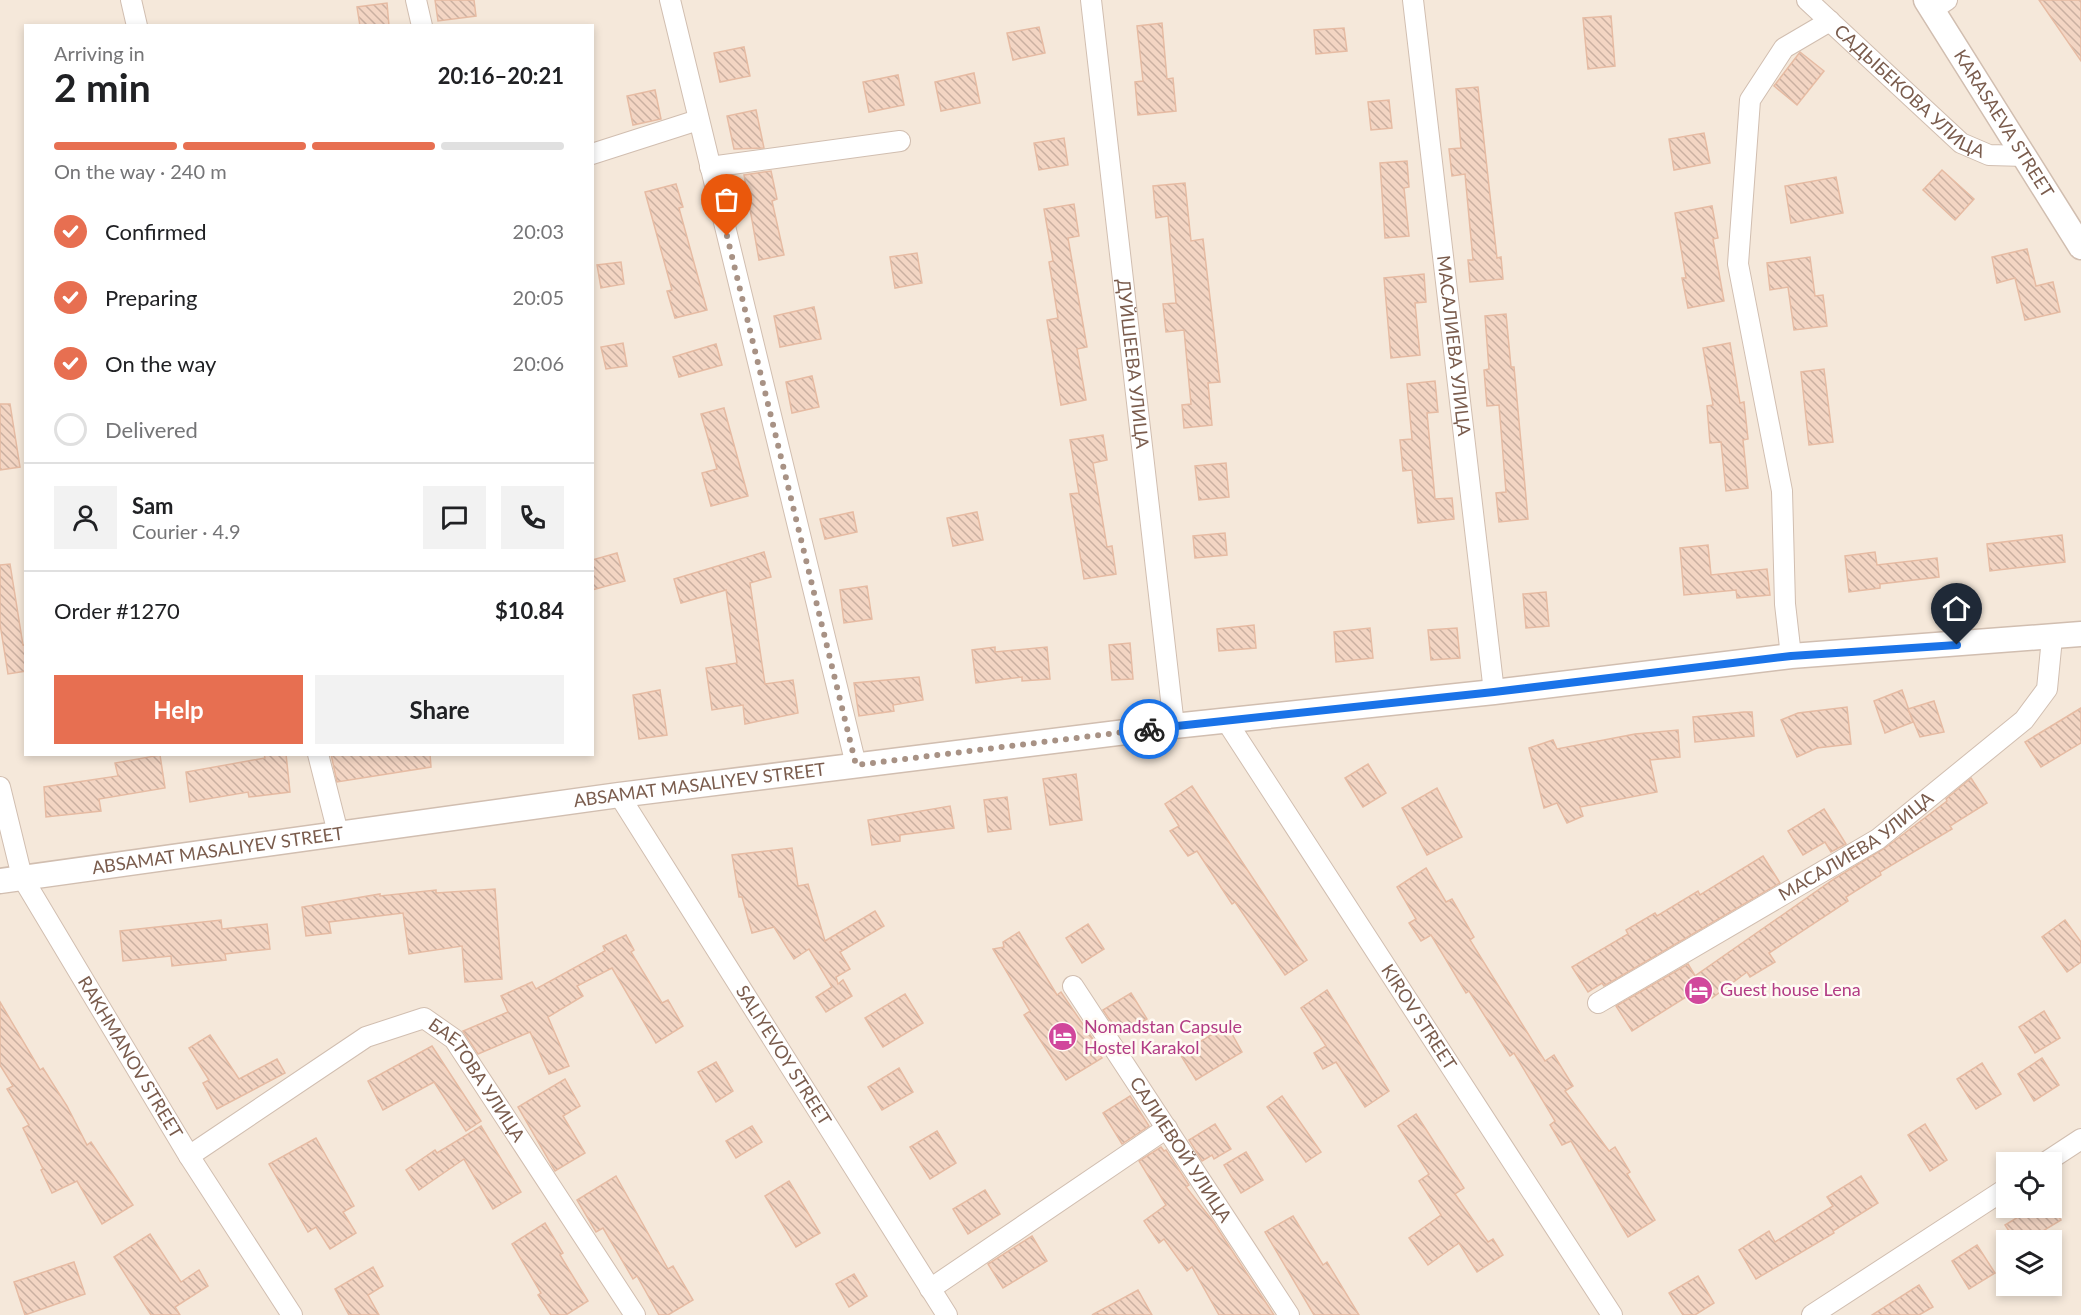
<!DOCTYPE html>
<meta charset="utf-8">
<style>
:root{--surface:#fff;--page:#f2f2f2;--text:#202124;--muted:#757577;--line:#e0e0e0;--accent:#e76f51}
body{margin:0;font-family:Lato,sans-serif;background:var(--page);color:var(--text);height:100vh;display:flex;flex-direction:column;font-size:22px;white-space:nowrap}
*{box-sizing:border-box;margin:0}
p{font-size:20px;color:var(--muted)}
.icon{flex:none;width:33px;height:33px;fill:none;stroke:currentColor;stroke-width:2;stroke-linecap:round;stroke-linejoin:round}
.map{position:relative;flex:1;overflow:hidden}
.side{position:absolute;left:24px;top:24px;width:570px;height:732px;display:flex;flex-direction:column;background:var(--surface);border-radius:0px;box-shadow:0 3px 9px #0003}
.side>*{flex:none}
.buttons{position:absolute;left:1996px;top:1152px;display:grid;gap:12px}
.buttons a{display:grid;place-items:center;width:66px;height:66px;border-radius:0px;background:var(--surface);box-shadow:0 3px 9px #0003;font-size:30px}
.pin{position:absolute;display:grid;place-items:center;width:51px;height:51px;color:#fff;margin:-62px -26px;border-radius:50% 50% 50% 0;rotate:-45deg;box-shadow:0 0 6px #0007}
.pin .icon{rotate:45deg}
.courier{position:absolute;display:grid;place-items:center;width:60px;height:60px;margin:-30px;border:4px solid #1a73e8;border-radius:50%;background:#fff;color:#222;box-shadow:0 2px 8px #0007}
.head em{font-style:normal;font-weight:700}
.head div{display:flex;flex-direction:column-reverse}
.head{display:flex;align-items:center;justify-content:space-between;height:102px;padding:0 30px}
h1{font-size:39px;font-weight:700;line-height:45px}
.bar{display:grid;grid-template-columns:repeat(4,1fr);gap:9px 6px;align-content:center;height:72px;padding:0 30px}
.bar i{height:8px;border-radius:4px;background:var(--line)}
.bar .selected{background:var(--accent)}
.bar p{grid-column:span 4}
.line{display:flex;align-items:center;gap:15px;padding:0 30px;border-top:2px solid var(--line)}
.line div{flex:1}
.round{display:grid;place-items:center;flex:none;width:63px;height:63px;border-radius:0px;background:var(--page)}
ol{padding:0 30px;list-style:none}
li{display:flex;align-items:center;gap:18px;height:66px}
li p{margin-inline-start:auto}
li .icon{padding:6px;border-radius:50%;background:var(--accent);color:#fff;stroke-width:4}
li:last-child{color:var(--muted)}
li i{width:33px;height:33px;border:3px solid var(--line);border-radius:50%}
.primary-button{display:flex;gap:12px;margin-top:auto;padding:12px 30px}
.primary-button a{flex:1;height:69px;border-radius:0px;background:var(--accent);color:#fff;font-size:24px;font-weight:700;line-height:69px;text-align:center}
.primary-button a+a{background:var(--page);color:var(--text)}
.map>svg:first-child{display:block}
</style>
<div class="map">
<svg width="2081" height="1315" viewBox="0 0 2081 1315">
<defs>
<pattern id="building-back-hatch" width="6" height="6" patternUnits="userSpaceOnUse" patternTransform="scale(1.5)"><rect width="6" height="6" fill="#f3d5c3"/><path d="M-1 5l2 2M0 0l6 6M5-1l2 2" fill="none" stroke="#cab0a1"/></pattern>
</defs>
<rect width="100%" height="100%" fill="#fdf6ec"/>
<path fill="#f5e8da" fill-rule="evenodd" d="M 0,0 L 2081,0 L 2081,1315 L 0,1315 ZM 26,26 L 592,26 L 592,754 L 26,754 ZM 2007,1162 L 2052,1162 L 2052,1208 L 2007,1208 ZM 2007,1240 L 2052,1240 L 2052,1286 L 2007,1286 Z"/>
<g fill="url(#building-back-hatch)" stroke="#e6bba3" stroke-width="1.5">
<polygon points="435,0 474,0 476,16 438,21"/>
<polygon points="2039,0 2081,0 2081,61"/>
<polygon points="387,3 389,26 360,26 357,7"/>
<polygon points="1611,16 1615,66 1588,69 1583,18"/>
<polygon points="1162,23 1167,79 1173,78 1176,111 1138,115 1135,82 1143,81 1137,26"/>
<polygon points="1039,27 1045,53 1013,60 1007,33"/>
<polygon points="1344,28 1347,51 1316,54 1314,30"/>
<polygon points="744,47 750,76 720,82 714,53"/>
<polygon points="1800,52 1824,71 1797,105 1774,86"/>
<polygon points="974,73 980,103 941,111 935,82"/>
<polygon points="898,75 904,105 869,112 863,82"/>
<polygon points="1478,87 1497,258 1501,257 1503,279 1470,282 1468,260 1473,260 1465,174 1452,176 1449,149 1461,148 1456,89"/>
<polygon points="655,90 661,119 633,125 627,96"/>
<polygon points="1389,100 1392,128 1371,130 1368,102"/>
<polygon points="756,110 764,148 734,149 727,116"/>
<polygon points="1704,133 1710,163 1674,170 1669,139"/>
<polygon points="1064,138 1068,165 1039,170 1034,143"/>
<polygon points="1407,161 1409,187 1404,188 1409,236 1385,238 1380,163"/>
<polygon points="1942,170 1974,199 1955,220 1923,190"/>
<polygon points="771,171 777,199 772,201 784,255 759,260 744,175"/>
<polygon points="1836,177 1843,213 1791,223 1785,186"/>
<polygon points="1185,183 1191,241 1203,239 1220,382 1208,383 1212,425 1184,428 1182,405 1191,404 1184,330 1166,332 1163,304 1176,303 1168,216 1156,218 1153,186"/>
<polygon points="676,184 683,207 679,208 707,310 675,318 667,291 672,290 645,192"/>
<polygon points="1074,204 1079,236 1068,238 1087,347 1077,349 1086,400 1061,405 1047,320 1058,318 1049,262 1053,261 1044,209"/>
<polygon points="1712,206 1718,238 1713,239 1724,301 1688,308 1682,278 1686,278 1675,213"/>
<polygon points="2027,249 2036,286 2053,282 2060,312 2025,320 2015,278 1997,283 1992,257"/>
<polygon points="917,253 922,283 895,288 890,257"/>
<polygon points="1810,257 1815,296 1823,295 1827,326 1794,330 1788,287 1770,290 1767,263"/>
<polygon points="621,262 624,284 601,288 597,265"/>
<polygon points="1424,274 1426,302 1415,303 1420,355 1391,358 1384,278"/>
<polygon points="814,307 821,339 780,347 774,316"/>
<polygon points="1506,314 1511,367 1514,367 1528,519 1499,522 1496,493 1506,492 1499,405 1487,406 1484,370 1489,369 1485,316"/>
<polygon points="623,343 627,366 606,369 601,347"/>
<polygon points="1730,343 1740,403 1744,402 1748,439 1743,440 1748,488 1726,491 1721,442 1710,443 1707,406 1713,405 1703,348"/>
<polygon points="716,344 722,365 679,377 673,357"/>
<polygon points="1824,369 1833,442 1809,445 1801,372"/>
<polygon points="812,376 819,407 792,413 786,382"/>
<polygon points="1435,381 1438,412 1427,413 1435,499 1452,498 1454,519 1418,523 1412,470 1403,471 1400,440 1412,439 1407,384"/>
<polygon points="0,404 10,404 20,467 0,470"/>
<polygon points="724,408 748,496 711,506 702,473 717,469 701,414"/>
<polygon points="1103,435 1107,460 1093,463 1107,547 1112,546 1116,574 1084,579 1070,494 1079,493 1070,440"/>
<polygon points="1226,463 1229,497 1199,500 1195,466"/>
<polygon points="853,512 857,532 825,539 820,519"/>
<polygon points="977,512 983,540 953,546 947,518"/>
<polygon points="1225,533 1227,555 1195,558 1193,536"/>
<polygon points="2062,535 2065,562 1990,571 1987,544"/>
<polygon points="1708,545 1711,575 1767,569 1770,595 1737,598 1736,590 1684,595 1680,548"/>
<polygon points="764,552 771,577 750,583 765,684 793,680 798,713 745,724 743,705 712,710 706,668 737,663 726,590 681,603 674,579"/>
<polygon points="1875,552 1877,565 1937,558 1939,577 1880,584 1880,588 1849,592 1845,556"/>
<polygon points="617,553 625,581 592,590 592,560"/>
<polygon points="10,564 23,645 26,644 26,671 8,674 0,624 0,565"/>
<polygon points="867,586 872,619 844,623 840,590"/>
<polygon points="1546,592 1549,626 1526,628 1523,594"/>
<polygon points="1254,625 1256,648 1219,651 1217,629"/>
<polygon points="1370,628 1373,658 1336,662 1334,632"/>
<polygon points="1457,628 1460,658 1431,660 1428,630"/>
<polygon points="1130,643 1133,679 1112,680 1109,645"/>
<polygon points="995,647 995,652 1047,647 1050,679 1022,681 1022,677 976,683 972,650"/>
<polygon points="919,677 923,700 893,705 894,711 859,716 854,683"/>
<polygon points="660,690 667,735 639,739 633,695"/>
<polygon points="1902,690 1913,722 1885,733 1874,701"/>
<polygon points="1934,701 1944,732 1920,737 1908,709"/>
<polygon points="1847,707 1851,744 1817,748 1797,757 1781,720 1798,713"/>
<polygon points="2081,708 2081,743 2041,767 2025,742"/>
<polygon points="1744,712 1752,712 1754,736 1695,742 1693,717"/>
<polygon points="1678,730 1680,757 1650,760 1657,792 1580,807 1583,816 1567,823 1557,803 1544,808 1529,748 1553,740 1557,749 1635,734"/>
<polygon points="264,754 286,754 290,792 249,797 248,792 190,802 186,772 265,758"/>
<polygon points="331,754 430,754 431,767 337,782"/>
<polygon points="160,755 165,788 99,799 101,811 46,817 44,787 118,776 115,763"/>
<polygon points="1368,764 1386,793 1363,807 1345,778"/>
<polygon points="1076,774 1082,820 1050,825 1043,779"/>
<polygon points="1971,778 1987,803 1950,826 1952,829 1880,872 1881,875 1846,897 1848,901 1769,953 1775,962 1750,977 1747,972 1712,998 1695,976 1834,879 1885,848 1947,801 1946,799"/>
<polygon points="1192,786 1307,960 1285,975 1235,902 1232,904 1197,851 1188,856 1170,831 1179,826 1165,804"/>
<polygon points="1437,788 1462,837 1427,855 1402,808"/>
<polygon points="1007,797 1011,829 988,832 984,800"/>
<polygon points="950,806 954,828 900,835 900,841 872,845 868,820"/>
<polygon points="1824,809 1846,844 1831,852 1825,842 1803,855 1788,831"/>
<polygon points="792,848 798,886 808,884 825,941 875,911 884,926 840,952 850,969 836,977 838,984 843,980 852,996 826,1012 816,997 832,987 809,949 794,959 774,927 752,933 742,897 739,897 732,855"/>
<polygon points="1763,856 1780,883 1604,986 1602,983 1588,992 1572,967 1628,934 1626,930 1655,913 1657,916 1698,891 1700,895"/>
<polygon points="1426,868 1446,902 1452,899 1474,937 1470,940 1545,1061 1554,1055 1573,1086 1565,1091 1609,1151 1615,1147 1630,1172 1627,1174 1655,1220 1628,1237 1571,1141 1562,1145 1550,1125 1555,1121 1514,1053 1510,1056 1469,991 1466,993 1431,935 1421,941 1409,923 1416,919 1397,887"/>
<polygon points="495,889 502,979 465,982 462,946 409,954 403,913 329,922 331,933 306,936 302,907 380,894 380,896 436,890 436,893"/>
<polygon points="221,920 222,929 267,924 270,949 225,954 226,960 172,966 171,956 123,961 120,931"/>
<polygon points="2065,920 2081,942 2081,962 2067,972 2042,937"/>
<polygon points="1088,924 1104,949 1082,963 1066,938"/>
<polygon points="1019,932 1057,995 1061,992 1099,1048 1097,1049 1102,1058 1066,1080 1024,1015 1030,1011 993,949 1004,947 1003,942"/>
<polygon points="626,935 634,950 631,952 662,1003 668,1000 683,1026 656,1043 612,968 577,986 583,996 548,1017 569,1066 549,1074 530,1032 478,1054 463,1031 508,1012 501,996 532,982 536,989 605,951 603,946"/>
<polygon points="1688,964 1702,987 1632,1031 1616,1006"/>
<polygon points="1327,990 1389,1091 1365,1107 1336,1062 1323,1069 1314,1053 1326,1046 1301,1008"/>
<polygon points="1131,993 1147,1019 1120,1035 1103,1010"/>
<polygon points="905,994 923,1023 883,1047 865,1018"/>
<polygon points="0,1002 40,1070 43,1068 67,1106 87,1145 91,1142 133,1205 102,1224 77,1181 52,1193 41,1170 43,1169 23,1128 29,1125 7,1089 13,1086 0,1065"/>
<polygon points="2044,1011 2060,1038 2035,1053 2019,1027"/>
<polygon points="1227,1025 1242,1052 1196,1080 1180,1054"/>
<polygon points="210,1035 239,1079 277,1059 285,1073 217,1109 203,1083 209,1080 189,1048"/>
<polygon points="432,1046 481,1121 466,1131 434,1082 383,1110 368,1081"/>
<polygon points="2042,1058 2059,1085 2034,1101 2018,1074"/>
<polygon points="716,1062 733,1091 716,1102 698,1072"/>
<polygon points="1982,1063 2001,1094 1976,1109 1957,1079"/>
<polygon points="899,1068 913,1092 882,1110 868,1087"/>
<polygon points="565,1079 580,1106 563,1116 585,1153 555,1171 518,1107"/>
<polygon points="1130,1096 1149,1126 1122,1144 1103,1113"/>
<polygon points="1282,1096 1321,1152 1306,1162 1267,1107"/>
<polygon points="1416,1114 1464,1188 1455,1194 1488,1242 1493,1239 1503,1255 1477,1272 1459,1243 1428,1265 1409,1238 1441,1215 1419,1181 1429,1174 1398,1126"/>
<polygon points="1215,1124 1231,1149 1214,1159 1212,1155 1202,1161 1189,1140"/>
<polygon points="1925,1124 1947,1160 1930,1171 1908,1135"/>
<polygon points="481,1126 521,1192 493,1209 464,1159 419,1190 406,1170 435,1150 437,1153"/>
<polygon points="752,1126 762,1142 736,1158 726,1141"/>
<polygon points="937,1131 956,1163 930,1179 910,1147"/>
<polygon points="316,1138 354,1206 343,1212 356,1233 330,1249 316,1227 308,1232 269,1164"/>
<polygon points="1161,1147 1164,1151 1166,1150 1189,1185 1186,1187 1212,1220 1274,1315 1219,1315 1192,1267 1187,1271 1164,1239 1159,1243 1144,1221 1166,1205 1139,1161"/>
<polygon points="1246,1152 1263,1180 1241,1193 1224,1165"/>
<polygon points="616,1176 668,1269 673,1266 693,1300 668,1315 659,1315 637,1276 633,1279 603,1228 596,1232 577,1200"/>
<polygon points="1861,1176 1878,1203 1833,1231 1834,1233 1756,1279 1739,1250 1769,1231 1775,1242 1833,1206 1827,1197"/>
<polygon points="789,1181 820,1233 796,1247 765,1196"/>
<polygon points="985,1190 1000,1214 968,1234 953,1209"/>
<polygon points="2033,1208 2054,1208 2061,1220 2028,1240 2015,1240 2005,1225"/>
<polygon points="1293,1216 1323,1265 1327,1262 1359,1315 1314,1315 1265,1232"/>
<polygon points="545,1223 563,1253 560,1255 588,1301 566,1315 551,1315 538,1295 541,1293 512,1244"/>
<polygon points="150,1234 181,1282 199,1270 208,1286 175,1307 180,1315 151,1315 114,1257"/>
<polygon points="1032,1236 1047,1261 1003,1288 988,1264"/>
<polygon points="1977,1245 1995,1273 1969,1289 1952,1261"/>
<polygon points="74,1262 85,1294 25,1315 14,1282"/>
<polygon points="373,1267 383,1286 368,1295 379,1315 349,1315 335,1289"/>
<polygon points="854,1274 867,1296 849,1307 836,1284"/>
<polygon points="1698,1276 1714,1303 1695,1315 1683,1315 1669,1293"/>
<polygon points="1919,1285 1933,1307 1919,1315 1872,1315"/>
<polygon points="1138,1290 1152,1315 1092,1315"/>
</g>
<g fill="none" stroke-linecap="round" stroke-linejoin="round">
<defs>
<g id="minor">
<polyline points="131,0 137,26"/>
<polyline points="416,0 422,26"/>
<polyline points="670,0 856,765"/>
<path id="s1" d="M 1091,0 L 1174,726"/>
<path id="s2" d="M 1413,0 L 1494,692"/>
<path id="s3" d="M 1807,0 L 1961,143 L 1989,155 L 2025,156"/>
<polyline points="1932,10 1947,0"/>
<polyline points="592,154 698,120"/>
<polyline points="710,167 900,141"/>
<polyline points="1791,656 1785,604 1782,491 1738,264 1750,100 1784,48 1830,21"/>
<path id="s4" d="M 1227,722 L 1612,1315"/>
<polyline points="318,754 338,833"/>
<path id="s5" d="M 0,787 L 22,877 L 189,1156 L 292,1315"/>
<path id="s6" d="M 619,795 L 947,1315"/>
<path id="s7" d="M 1073,986 L 1289,1315"/>
<path id="s8" d="M 1598,1003 L 1878,839 L 2024,720 L 2047,689 L 2052,638"/>
<path id="s9" d="M 189,1156 L 366,1037 L 424,1018 L 454,1039 L 635,1315"/>
<polyline points="2046,1162 2081,1139"/>
<polyline points="930,1289 1167,1128"/>
<polyline points="1812,1315 2007,1188"/>
</g>
<g id="tertiary">
<path id="s10" d="M 1926,0 L 2081,247"/>
<path id="s11" d="M 0,881 L 619,795 L 1174,726 L 1494,692 L 1791,656 L 2081,634"/>
</g>
</defs>
<use href="#minor" stroke="#d1beb0" stroke-width="22"/>
<use href="#tertiary" stroke="#d1beb0" stroke-width="27"/>
<use href="#minor" stroke="#fff" stroke-width="20"/>
<use href="#tertiary" stroke="#fff" stroke-width="24"/>
</g>
<g fill="none" stroke-linecap="round" stroke-linejoin="round">
<polyline stroke="#a89285" stroke-width="6" stroke-dasharray="0 10.8" points="727,236 856,765 1149,729"/>
<polyline stroke="#1a73e8" stroke-width="8" points="1149,729 1494,692 1791,656 1957,645"/>
</g>
<defs>
<symbol id="hotel-disc" viewBox="-11 -11 22 22"><circle r="9.5" fill="#d1479c" stroke="#fffaf3"/><path d="M-6-4.5h1.5V1H6V5H4.5V3h-9V5H-6ZM-4 0a1.8 1.8 0 1 1 3.6 0ZM.5 0V-2.5h3Q6-2.5 6 0Z" fill="#fff"/></symbol>
</defs>
<g fill-rule="evenodd">
<use href="#hotel-disc" x="1682" y="974" width="33" height="33"/>
<use href="#hotel-disc" x="1046" y="1020" width="33" height="33"/>
</g>
<g text-anchor="middle" stroke-width="5" stroke-linejoin="round" paint-order="stroke">
<g font-size="18" fill="#7a5c4d" stroke="#fffaf3">
<text dy="6" stroke="none"><textPath href="#s3" startOffset="138">САДЫБЕКОВА УЛИЦА</textPath></text>
<text dy="6" stroke="none"><textPath href="#s10" startOffset="146">KARASAEVA STREET</textPath></text>
<text dy="6" stroke="none"><textPath href="#s2" startOffset="348">МАСАЛИЕВА УЛИЦА</textPath></text>
<text dy="6" stroke="none"><textPath href="#s1" startOffset="366">ДУЙШЕЕВА УЛИЦА</textPath></text>
<text dy="6" stroke="none"><textPath href="#s11" startOffset="706">ABSAMAT MASALIYEV STREET</textPath></text>
<text dy="6" stroke="none"><textPath href="#s8" startOffset="302">МАСАЛИЕВА УЛИЦА</textPath></text>
<text dy="6" stroke="none"><textPath href="#s11" startOffset="220">ABSAMAT MASALIYEV STREET</textPath></text>
<text dy="6" stroke="none"><textPath href="#s4" startOffset="352">KIROV STREET</textPath></text>
<text dy="6" stroke="none"><textPath href="#s6" startOffset="308">SALIYEVOY STREET</textPath></text>
<text dy="6" stroke="none"><textPath href="#s5" startOffset="303">RAKHMANOV STREET</textPath></text>
<text dy="6" stroke="none"><textPath href="#s9" startOffset="357">БАЕТОВА УЛИЦА</textPath></text>
<text dy="6" stroke="none"><textPath href="#s7" startOffset="196">САЛИЕВОЙ УЛИЦА</textPath></text>
</g>
<g font-size="18" fill="#b23c85" stroke="#fffaf3" text-anchor="start">
<text x="1720" y="996">Guest house Lena</text>
<text x="1084" y="1033">Nomadstan Capsule<tspan x="1084" dy="21">Hostel Karakol</tspan></text>
</g>
</g>
</svg>
<div class="buttons">
<a><svg class="icon" aria-label="locate" viewBox="0 0 24 24"><circle cx="12" cy="12" r="6"/><path d="M12 2v4M12 18v4M2 12h4M18 12h4"/></svg></a>
<a><svg class="icon" aria-label="layers" viewBox="0 0 24 24"><path d="M12 4l9 5-9 5-9-5zM3 14l9 5 9-5"/></svg></a>
</div>
<div class="pin" style="left:727px;top:236px;background:#ea580c"><svg class="icon" aria-label="bag" viewBox="0 0 24 24"><path d="M5 8h14l-1 12H6zM9 8a3 3 0 0 1 6 0"/></svg></div>
<div class="pin" style="left:1957px;top:645px;background:#1f2937"><svg class="icon" aria-label="home" viewBox="0 0 24 24"><path d="M3 11l9-7 9 7M6 9v11h12V9"/></svg></div>
<div class="courier" style="left:1149px;top:729px"><svg class="icon" aria-label="bike" viewBox="0 0 24 24"><circle cx="6" cy="16" r="4"/><circle cx="18" cy="16" r="4"/><path d="M6 16l4-8h5l3 8M10 8l3 8H6M13 5h3"/></svg></div>
<section class="side">
<div class="head"><div><h1>2 min</h1><p>Arriving in</p></div><em>20:16–20:21</em></div>
<div class="bar"><i class="selected"></i><i class="selected"></i><i class="selected"></i><i></i><p>On the way · 240 m</p></div>
<ol>
<li><svg class="icon" aria-label="check" viewBox="0 0 24 24"><path d="M5 12l5 5 9-10"/></svg>Confirmed<p>20:03</p></li>
<li><svg class="icon" aria-label="check" viewBox="0 0 24 24"><path d="M5 12l5 5 9-10"/></svg>Preparing<p>20:05</p></li>
<li><svg class="icon" aria-label="check" viewBox="0 0 24 24"><path d="M5 12l5 5 9-10"/></svg>On the way<p>20:06</p></li>
<li><i></i>Delivered</li>
</ol>
<div class="line" style="height:108px"><a class="round"><svg class="icon" aria-label="person" viewBox="0 0 24 24"><circle cx="12" cy="8" r="4"/><path d="M4 21q1-7 8-7t8 7"/></svg></a><div><b>Sam</b><p>Courier · 4.9</p></div><a class="round"><svg class="icon" aria-label="chat" viewBox="0 0 24 24"><path d="M4 5h16v11H9l-5 4z"/></svg></a><a class="round"><svg class="icon" aria-label="phone" viewBox="0 0 24 24"><path d="M5 4h4l2 5-3 2q2 4 5 5l2-3 5 2v4C11 20 4 13 5 4z"/></svg></a></div>
<div class="line" style="height:78px"><div>Order #1270</div><b>$10.84</b></div>
<div class="primary-button"><a>Help</a><a>Share</a></div>
</section>
</div>
